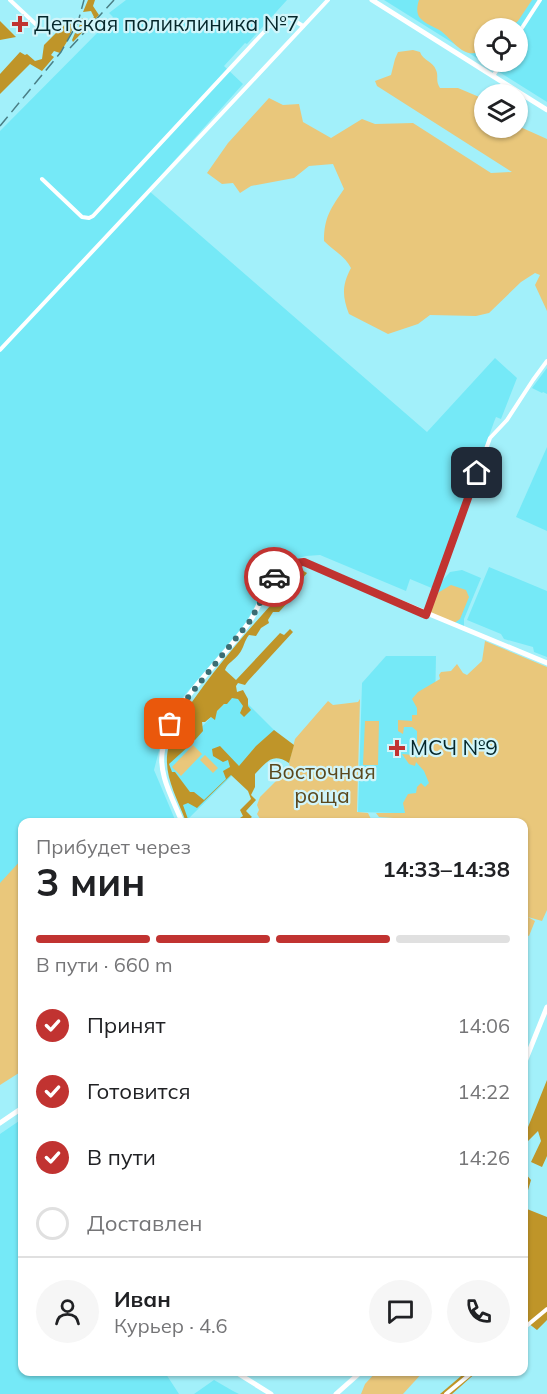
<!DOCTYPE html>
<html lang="ru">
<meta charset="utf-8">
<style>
:root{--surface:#fff;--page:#f6f6f6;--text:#202124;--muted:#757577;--line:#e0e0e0;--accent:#c13331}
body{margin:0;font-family:Mulish,sans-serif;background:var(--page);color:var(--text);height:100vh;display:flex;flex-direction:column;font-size:22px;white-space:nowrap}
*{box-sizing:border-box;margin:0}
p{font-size:20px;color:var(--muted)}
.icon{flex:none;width:33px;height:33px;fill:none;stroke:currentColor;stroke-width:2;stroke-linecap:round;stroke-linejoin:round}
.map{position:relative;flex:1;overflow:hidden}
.details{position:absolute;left:18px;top:818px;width:510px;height:558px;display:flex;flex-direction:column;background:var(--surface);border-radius:12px;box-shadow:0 2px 4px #0004}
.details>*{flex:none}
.tools{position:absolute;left:474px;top:18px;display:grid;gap:12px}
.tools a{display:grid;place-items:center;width:54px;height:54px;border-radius:50%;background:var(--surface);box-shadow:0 2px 4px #0004;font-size:30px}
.pin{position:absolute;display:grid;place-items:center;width:51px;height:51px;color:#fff;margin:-26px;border-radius:12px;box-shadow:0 3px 9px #0006}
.courier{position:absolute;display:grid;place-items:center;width:60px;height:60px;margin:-30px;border:4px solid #c13331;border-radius:50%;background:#fff;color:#222;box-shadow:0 2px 8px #0007}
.overview em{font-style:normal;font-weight:700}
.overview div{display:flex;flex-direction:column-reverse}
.overview{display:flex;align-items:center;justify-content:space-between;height:102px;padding:0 18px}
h1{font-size:39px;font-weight:700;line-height:45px}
.bar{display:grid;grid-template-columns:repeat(4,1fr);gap:9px 6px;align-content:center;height:72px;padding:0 18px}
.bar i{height:8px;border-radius:4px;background:var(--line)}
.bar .selected{background:var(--accent)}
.bar p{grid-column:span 4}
.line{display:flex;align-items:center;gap:15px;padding:0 18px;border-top:2px solid var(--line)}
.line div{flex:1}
.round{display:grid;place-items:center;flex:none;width:63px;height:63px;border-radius:32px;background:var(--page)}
ol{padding:0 18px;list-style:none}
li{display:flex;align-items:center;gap:18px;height:66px}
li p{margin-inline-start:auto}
li .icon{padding:6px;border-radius:50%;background:var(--accent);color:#fff;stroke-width:4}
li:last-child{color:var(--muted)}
li i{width:33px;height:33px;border:3px solid var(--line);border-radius:50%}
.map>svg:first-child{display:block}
</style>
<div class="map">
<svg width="547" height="1394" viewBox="0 0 547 1394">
<rect width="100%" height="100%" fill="#a2f0fa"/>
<g fill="#75e9f7" fill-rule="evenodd">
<polygon points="126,0 287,0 247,44 245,43 224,66 243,84 148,190 427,432 495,358 517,378 501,419 496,417 494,422 434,589 410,579 406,591 320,555 306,556 284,562 276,569 245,624 178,703 165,727 154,770 176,822 22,822 22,860 0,884 0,131 113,17 109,13"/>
<path d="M 384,0 L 547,0 L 547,102 ZM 484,28 L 518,28 L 518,62 L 484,62 Z"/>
<polygon points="547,368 547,394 543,392 542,393 532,388"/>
<polygon points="547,447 547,531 516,517"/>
<polygon points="489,567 547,591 547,657 534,652 533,647 504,639 501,634 467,620"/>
<polygon points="462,570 481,578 464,619 464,627 428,612 442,581 450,572"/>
<polygon points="386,656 436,656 433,814 358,812 362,683"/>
<polygon points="236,692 276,732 187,820 167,762"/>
<polygon points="22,1119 22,1371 164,1371 179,1394 0,1394 0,1134"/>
<polygon points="214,1380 233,1391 239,1394 194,1394"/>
</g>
<g fill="#e9c77b">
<path d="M 419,0 L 532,0 L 518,21 L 510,28 L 484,28 L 484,50 C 464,61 455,42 441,31 C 435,27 425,24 420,18 C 416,13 417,6 419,0 Z"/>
<path d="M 413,50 L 420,52 C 423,61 433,61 436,70 C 439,77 435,80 440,88 L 458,88 L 484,99 L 484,128 L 518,128 L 518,126 L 547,139 L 547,311 L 535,285 L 540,275 L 535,273 L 521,282 L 489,313 L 476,316 L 430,315 L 418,324 L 388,334 L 349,314 C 342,296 342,285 351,268 C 344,255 334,251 324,241 C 324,217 331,208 344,189 L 333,164 L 309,166 L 294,178 L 251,186 L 240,193 L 233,183 L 222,184 L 207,173 L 228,143 L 269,98 L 283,105 L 299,104 L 303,122 L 331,138 L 362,119 L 375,124 L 413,123 L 491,173 L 512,172 L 377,86 L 375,81 L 391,75 L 395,59 L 398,52 Z"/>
<polygon points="451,585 466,590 469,597 460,619 453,624 430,615 428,611 436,594"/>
<polygon points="485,641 547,667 547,910 542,921 528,917 535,921 529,936 524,934 524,822 394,822 394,818 379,817 376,813 405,813 403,803 408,794 416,793 417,787 421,783 425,787 429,783 424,771 416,762 415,766 409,764 402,754 414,755 417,758 421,753 417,749 417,731 412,727 404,727 403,734 398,731 398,720 412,721 412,715 417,715 417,708 412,699 418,692 440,679 439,675 441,672 451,671 457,664 463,673 467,675 482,661"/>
<polygon points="360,699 357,812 368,813 371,819 386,822 262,822 257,814 259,810 257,805 260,797 290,767 289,763 295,739 328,701 333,705 358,702"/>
<polygon points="365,721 379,721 378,765 363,765"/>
<polygon points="193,745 202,754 181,776 172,767"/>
<polygon points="205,755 218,768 213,773 200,760"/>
<polygon points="22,859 22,1071 0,1085 0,883"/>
<polygon points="377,1371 424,1371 403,1394 361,1394 365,1384"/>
</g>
<g fill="#bf9529">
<polygon points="88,0 95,0 93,6 99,15 73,42 72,40 75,33 78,34 82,30 79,27 82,18 88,23 94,17 91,11 83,12"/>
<polygon points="69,20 74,25 68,40 60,53 54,51 51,55 54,57 42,71 30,64 0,94 0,74 20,52 25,55 27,54 35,61 42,59 44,45"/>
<polygon points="0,21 16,37 0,40"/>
<path d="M 291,568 L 300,569 L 307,573 L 296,586 L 299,590 L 279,612 L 273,612 L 268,620 L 269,623 L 261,628 L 256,636 L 249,635 C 244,641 244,648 239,654 C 234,661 228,662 225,670 L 236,680 L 280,633 L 284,635 L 290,629 L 293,632 L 248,681 L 245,685 L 238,683 L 236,686 L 237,692 L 243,690 L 248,699 L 248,706 L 251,710 L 244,717 L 240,713 L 243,706 L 238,699 L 232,698 L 227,704 L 224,704 L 217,711 L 215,720 L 211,717 L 205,722 L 202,722 L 203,731 L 195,740 L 175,728 C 205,679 244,634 283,592 L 281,587 L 270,591 L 280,574 Z"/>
<path d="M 274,730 L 294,745 L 289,763 C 272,752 267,762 255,774 L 255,787 L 251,795 L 256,800 L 246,811 L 252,817 L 245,822 L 237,820 L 243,816 L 240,810 L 251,799 L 248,791 L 231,775 L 197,808 L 188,803 L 183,805 L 189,822 L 186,822 C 174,790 158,767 173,734 L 191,744 L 169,764 L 172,772 L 175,772 L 190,792 L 194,792 L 204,800 L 226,779 L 223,771 L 230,767 L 228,760 L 223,762 L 213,756 L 212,749 L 220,746 L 239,766 L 256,746 Z"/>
<polygon points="547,1080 547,1156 542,1167 531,1162 541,1141 538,1131 524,1145 524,1137"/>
<polygon points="524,1172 531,1180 526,1197 527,1209 547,1217 547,1320 537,1330 524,1320"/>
<polygon points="467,1371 478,1371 452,1394 440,1394"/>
</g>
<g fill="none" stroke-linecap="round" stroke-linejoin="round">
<g stroke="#fff" stroke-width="4">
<polyline points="10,0 43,31"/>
<polyline points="518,34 540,0"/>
<polyline points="493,76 502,62"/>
<polyline points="42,179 82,217 89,218 93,216 276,19 287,16 303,26"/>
<polyline points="0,350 328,0"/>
<polyline points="426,614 490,438 507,420 533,380 547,361"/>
<polyline points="524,1328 547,1309"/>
<polyline points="446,1394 474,1371"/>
</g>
<g stroke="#fff" stroke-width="5">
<polyline points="372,0 547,110"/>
<path d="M 182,822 C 173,799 157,773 163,748 C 173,699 222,662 250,621 C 261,605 267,580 282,567 C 288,561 296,562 304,562 L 547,663"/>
<polyline points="524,1064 547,1007"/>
<polyline points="0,1123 22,1108"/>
<polyline points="234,1371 271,1394"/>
<polyline points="336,1394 362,1371"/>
</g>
<g stroke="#4a7f86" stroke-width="1.5" stroke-dasharray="12 6" stroke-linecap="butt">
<polyline points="70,48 114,0"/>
<polyline points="0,126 61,52 78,22 84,0"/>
</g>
</g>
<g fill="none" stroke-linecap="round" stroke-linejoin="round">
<polyline stroke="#3c6d73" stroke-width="6" stroke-dasharray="0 10.8" points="170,724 181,706 250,621 274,577"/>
<polyline stroke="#c13331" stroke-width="8" points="274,577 285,564 304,562 426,615 477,473"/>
</g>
<g fill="#c13331" stroke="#d1f5fa" stroke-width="2">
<path d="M17 15h6v6h6v6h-6v6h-6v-6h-6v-6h6z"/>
<path d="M394 739h6v6h6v6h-6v6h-6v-6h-6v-6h6z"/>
</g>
<g text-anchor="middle" stroke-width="4.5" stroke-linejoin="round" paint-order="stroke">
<g font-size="21" fill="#05272b" stroke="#d1f5fa" text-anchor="start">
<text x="34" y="31">Детская поликлиника №7</text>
<text x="410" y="755">МСЧ №9</text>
</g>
<g font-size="21" fill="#5a481e" stroke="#d1f5fa">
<text x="322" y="779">Восточная<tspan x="322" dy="24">роща</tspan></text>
</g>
</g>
</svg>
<div class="tools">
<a><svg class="icon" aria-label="locate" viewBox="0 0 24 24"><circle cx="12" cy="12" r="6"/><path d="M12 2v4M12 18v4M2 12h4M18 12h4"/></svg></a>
<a><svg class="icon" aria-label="layers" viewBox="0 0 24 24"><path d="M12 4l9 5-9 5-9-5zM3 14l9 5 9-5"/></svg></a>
</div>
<div class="pin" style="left:170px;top:724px;background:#ea580c"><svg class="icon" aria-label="bag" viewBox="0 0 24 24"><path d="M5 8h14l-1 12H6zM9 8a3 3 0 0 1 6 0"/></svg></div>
<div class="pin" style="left:477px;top:473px;background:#1f2937"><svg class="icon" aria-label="home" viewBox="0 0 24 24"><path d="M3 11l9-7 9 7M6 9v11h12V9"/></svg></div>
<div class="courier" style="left:274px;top:577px"><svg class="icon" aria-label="car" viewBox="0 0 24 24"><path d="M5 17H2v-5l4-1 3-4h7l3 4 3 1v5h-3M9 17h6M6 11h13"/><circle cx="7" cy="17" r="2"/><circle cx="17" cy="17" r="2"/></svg></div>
<section class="details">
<div class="overview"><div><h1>3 мин</h1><p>Прибудет через</p></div><em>14:33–14:38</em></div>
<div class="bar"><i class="selected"></i><i class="selected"></i><i class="selected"></i><i></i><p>В пути · 660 m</p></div>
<ol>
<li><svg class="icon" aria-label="check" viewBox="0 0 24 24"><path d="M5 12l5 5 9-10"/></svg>Принят<p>14:06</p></li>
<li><svg class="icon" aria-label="check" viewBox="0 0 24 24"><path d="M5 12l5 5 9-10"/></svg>Готовится<p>14:22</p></li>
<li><svg class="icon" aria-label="check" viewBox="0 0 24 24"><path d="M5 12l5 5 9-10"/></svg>В пути<p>14:26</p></li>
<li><i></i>Доставлен</li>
</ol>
<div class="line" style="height:108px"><a class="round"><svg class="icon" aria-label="person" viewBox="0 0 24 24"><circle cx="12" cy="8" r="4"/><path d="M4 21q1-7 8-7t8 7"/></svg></a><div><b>Иван</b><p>Курьер · 4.6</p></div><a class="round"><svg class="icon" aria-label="chat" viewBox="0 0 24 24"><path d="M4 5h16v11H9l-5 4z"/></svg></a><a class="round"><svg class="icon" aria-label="phone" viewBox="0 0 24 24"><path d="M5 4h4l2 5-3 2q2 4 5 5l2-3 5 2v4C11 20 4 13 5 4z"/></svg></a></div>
</section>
</div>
